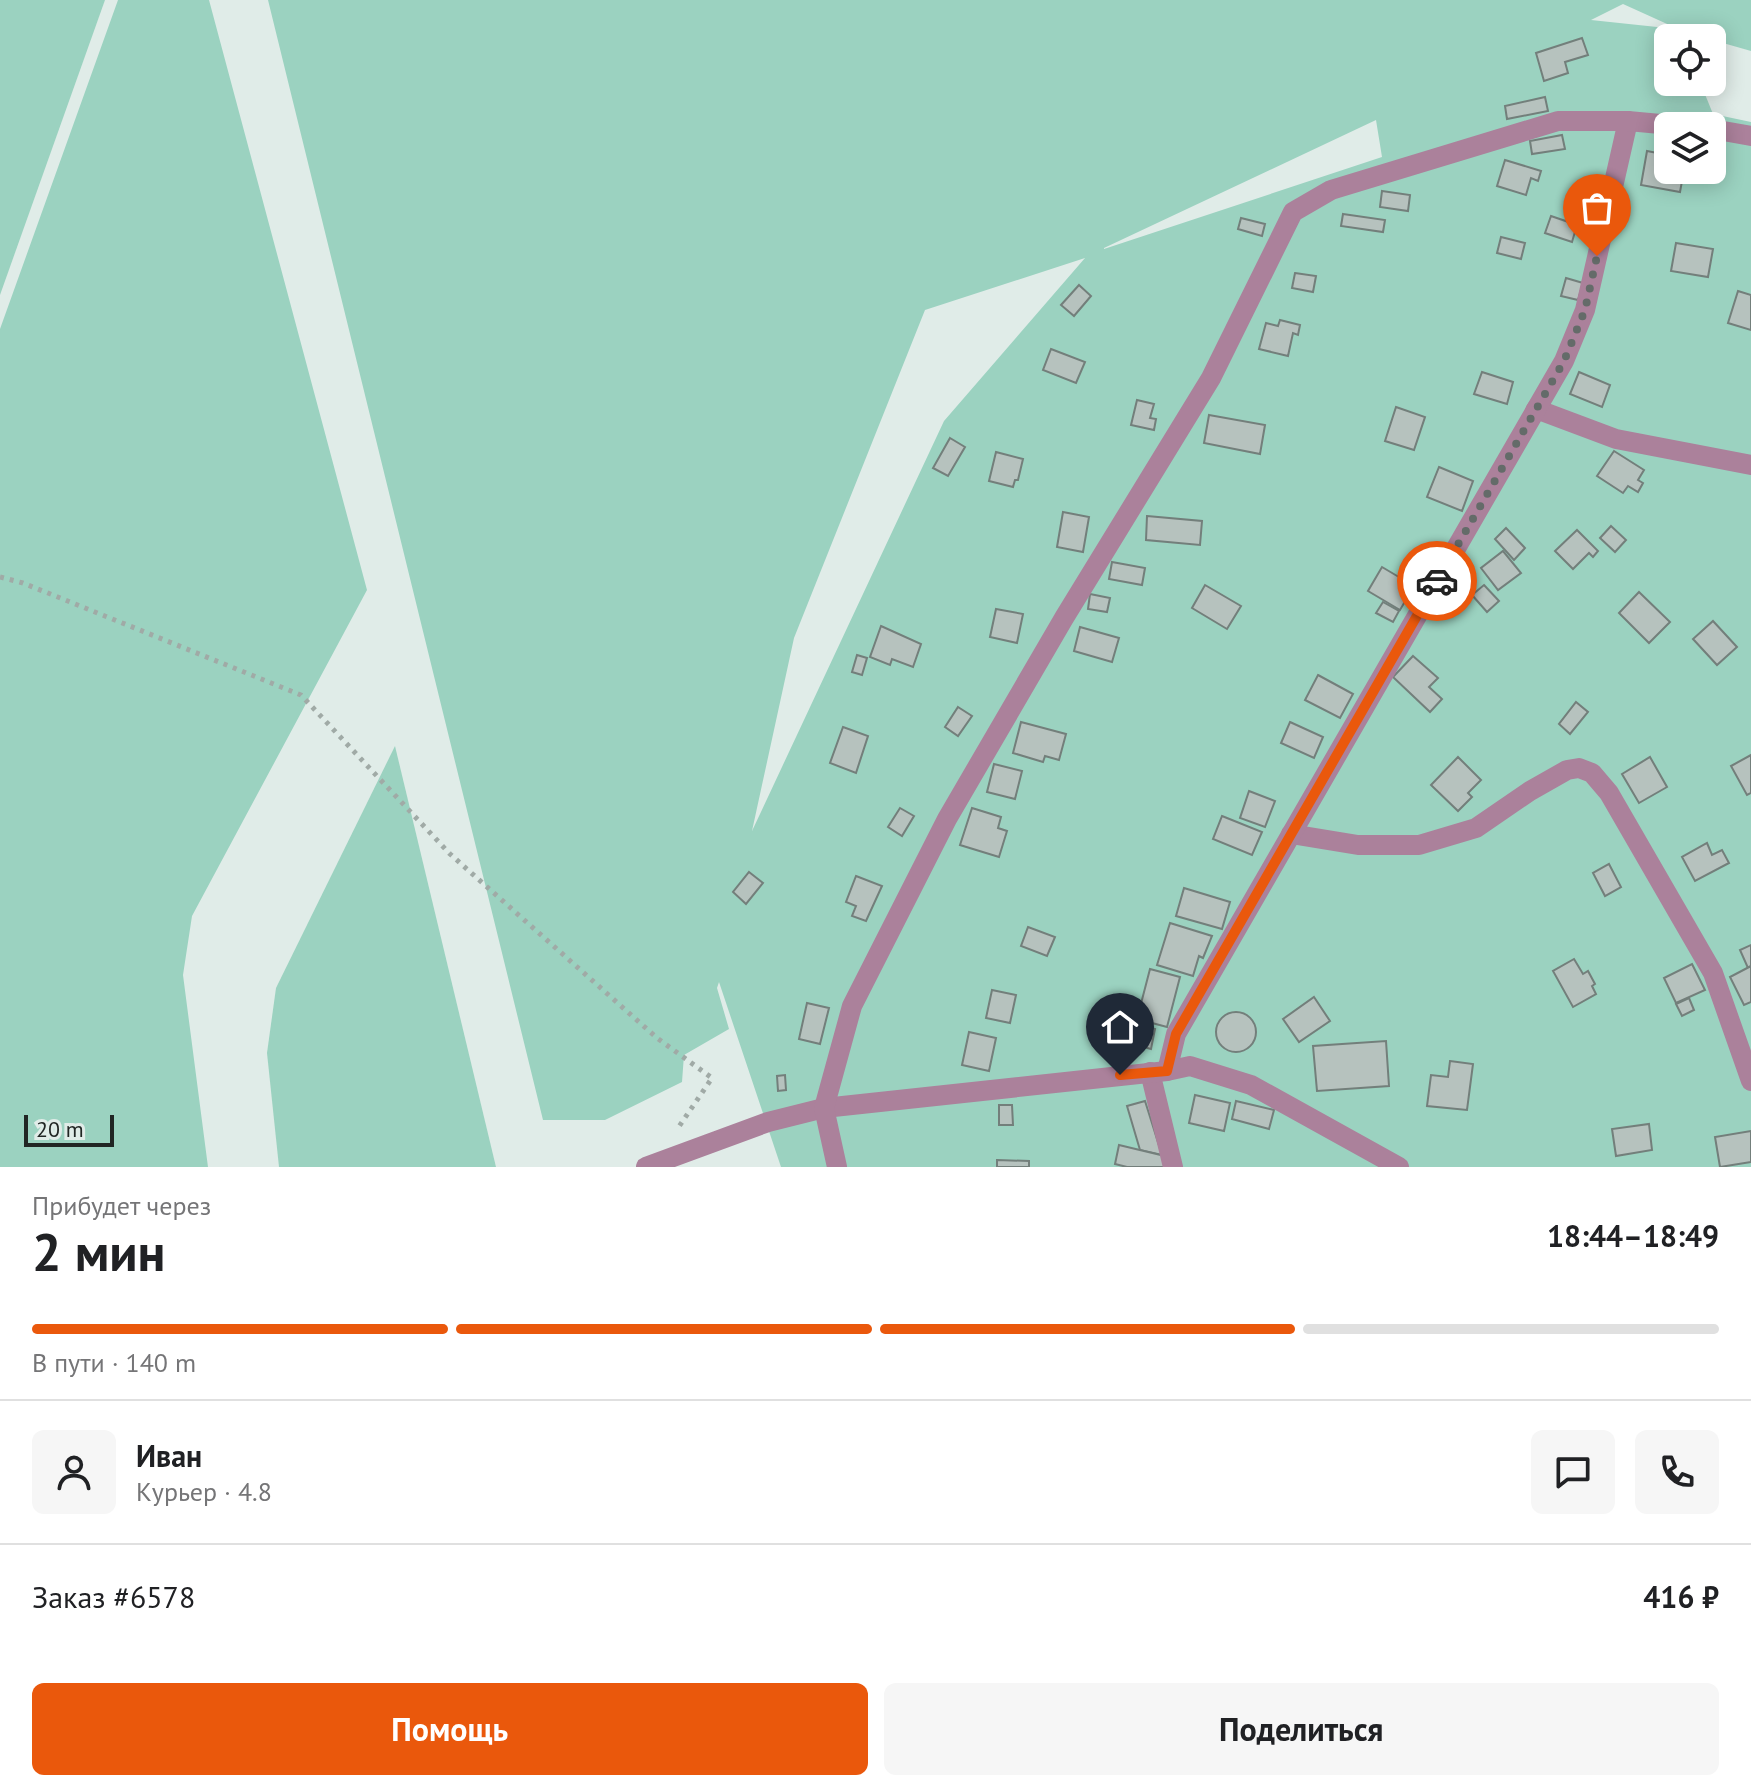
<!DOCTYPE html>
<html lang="ru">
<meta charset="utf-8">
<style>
:root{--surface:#fff;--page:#f6f6f6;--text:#202124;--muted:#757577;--line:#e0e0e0;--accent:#ea580c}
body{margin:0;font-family:"PT Sans",sans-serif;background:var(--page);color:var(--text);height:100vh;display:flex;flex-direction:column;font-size:30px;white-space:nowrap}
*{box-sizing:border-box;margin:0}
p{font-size:26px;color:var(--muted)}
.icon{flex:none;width:44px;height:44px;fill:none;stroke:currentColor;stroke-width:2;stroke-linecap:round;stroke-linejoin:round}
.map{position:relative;height:1167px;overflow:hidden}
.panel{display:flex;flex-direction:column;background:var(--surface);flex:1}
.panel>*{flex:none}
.tools{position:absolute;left:1654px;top:24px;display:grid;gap:16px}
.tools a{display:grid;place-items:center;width:72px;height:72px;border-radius:12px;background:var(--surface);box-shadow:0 4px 20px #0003;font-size:40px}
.scale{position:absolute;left:24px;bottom:20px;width:90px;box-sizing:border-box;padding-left:8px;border:4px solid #212624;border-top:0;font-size:22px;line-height:28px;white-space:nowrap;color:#212624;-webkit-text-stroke:6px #e0ece8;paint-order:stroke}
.pin{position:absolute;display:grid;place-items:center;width:68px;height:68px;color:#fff;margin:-82px -34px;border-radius:50% 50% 50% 0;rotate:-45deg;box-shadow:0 0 8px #0007}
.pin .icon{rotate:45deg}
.courier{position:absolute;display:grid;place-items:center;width:80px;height:80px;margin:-40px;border:6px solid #ea580c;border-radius:50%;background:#fff;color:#222;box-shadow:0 2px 10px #0007}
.head em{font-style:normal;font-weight:800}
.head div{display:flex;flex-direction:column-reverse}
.head{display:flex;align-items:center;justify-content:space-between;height:136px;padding:0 32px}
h1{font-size:52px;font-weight:800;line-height:60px}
.bar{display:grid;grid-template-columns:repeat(4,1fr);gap:12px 8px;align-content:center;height:96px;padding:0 32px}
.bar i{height:10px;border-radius:6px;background:var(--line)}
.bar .on{background:var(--accent)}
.bar p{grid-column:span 4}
.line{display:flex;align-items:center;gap:20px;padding:0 32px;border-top:2px solid var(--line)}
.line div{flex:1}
.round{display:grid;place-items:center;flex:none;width:84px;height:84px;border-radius:12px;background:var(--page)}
.button{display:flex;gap:16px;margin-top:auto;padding:16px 32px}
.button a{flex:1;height:92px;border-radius:12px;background:var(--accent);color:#fff;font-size:32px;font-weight:800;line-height:92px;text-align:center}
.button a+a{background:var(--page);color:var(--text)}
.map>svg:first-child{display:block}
</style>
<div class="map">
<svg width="1751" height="1167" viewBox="0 0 1751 1167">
<rect width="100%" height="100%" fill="#e0ece8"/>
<g fill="#9bd2c0" fill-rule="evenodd">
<polygon points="0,0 105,0 0,295"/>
<polygon points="118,0 209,0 367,590 192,916 183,975 208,1167 0,1167 0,329"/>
<path d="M 268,0 L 1751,0 L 1751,51 L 1681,31 L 1683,38 L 1668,38 L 1668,82 L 1700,82 L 1713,114 L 1751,122 L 1751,1167 L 781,1167 L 719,982 L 717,988 L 729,1029 L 684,1055 L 682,1082 L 605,1120 L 543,1120 ZM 1623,4 L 1676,28 L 1676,29 L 1591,20 ZM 1376,120 L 1382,157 L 1104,249 L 1104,248 ZM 1668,126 L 1712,126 L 1712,170 L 1668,170 ZM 1085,258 L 944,421 L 752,831 L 794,638 L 925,310 Z"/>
<polygon points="395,746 496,1167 279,1167 267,1053 276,988"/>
</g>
<g fill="#b6c2be" stroke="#737f7b" stroke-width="2">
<polygon points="1582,38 1588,55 1565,62 1568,73 1544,81 1536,53"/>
<polygon points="1545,97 1548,111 1507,119 1505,106"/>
<polygon points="1562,135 1565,149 1532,154 1530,141"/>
<polygon points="1647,151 1668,155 1668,170 1684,170 1680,192 1641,185"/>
<polygon points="1505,160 1541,171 1538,181 1531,178 1526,195 1497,186"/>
<polygon points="1382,191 1410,195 1408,211 1380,207"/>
<polygon points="1343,214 1385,220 1383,232 1341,226"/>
<polygon points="1551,216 1577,225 1572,242 1545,233"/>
<polygon points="1241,218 1265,224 1262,236 1238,229"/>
<polygon points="1501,237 1525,243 1521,259 1497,253"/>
<polygon points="1676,243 1713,249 1708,277 1671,271"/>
<polygon points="1295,273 1316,276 1313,292 1292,288"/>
<polygon points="1566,278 1583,283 1578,300 1561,296"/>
<polygon points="1079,285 1091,296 1074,316 1061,305"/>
<polygon points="1738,291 1751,295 1751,330 1728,323"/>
<polygon points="1280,320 1300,325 1298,335 1293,333 1288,356 1259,349 1266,323 1278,326"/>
<polygon points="1051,349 1085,362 1076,383 1043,370"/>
<polygon points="1482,372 1513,382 1507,404 1474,394"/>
<polygon points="1579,372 1610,385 1602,407 1570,394"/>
<polygon points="1137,400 1154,404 1150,418 1156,419 1154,430 1131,425"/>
<polygon points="1396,407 1425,417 1414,450 1385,441"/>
<polygon points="1209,415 1265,425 1260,454 1204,443"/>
<polygon points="950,438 965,447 948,476 933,468"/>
<polygon points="1614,451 1644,470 1638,480 1643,483 1638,492 1628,486 1623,493 1597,476"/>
<polygon points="996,452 1023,459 1018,480 1015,480 1013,487 989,481"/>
<polygon points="1439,467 1473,481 1462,511 1427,497"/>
<polygon points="1063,512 1089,517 1083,552 1057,547"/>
<polygon points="1147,516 1202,521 1200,545 1146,540"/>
<polygon points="1611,526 1626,540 1615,552 1600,538"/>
<polygon points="1506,528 1525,548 1514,560 1495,539"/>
<polygon points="1577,530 1598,551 1593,557 1589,553 1573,569 1555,551"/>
<polygon points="1503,551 1521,573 1498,590 1481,568"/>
<polygon points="1112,562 1145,568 1142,585 1109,579"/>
<polygon points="1382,567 1414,586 1400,610 1368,591"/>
<polygon points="1205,585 1241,606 1227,629 1192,608"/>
<polygon points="1484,585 1499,601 1487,612 1472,595"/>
<polygon points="1639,592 1670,622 1649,643 1619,613"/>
<polygon points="1090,594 1110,598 1107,612 1088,609"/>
<polygon points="1383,602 1399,611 1393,622 1376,613"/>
<polygon points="996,609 1023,614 1017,643 990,637"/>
<polygon points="1713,621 1737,647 1717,665 1693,639"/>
<polygon points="881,626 921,644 913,667 892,659 890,665 870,657"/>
<polygon points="1080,627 1119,638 1112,662 1074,651"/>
<polygon points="857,655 867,658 862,675 852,672"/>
<polygon points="1413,656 1438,678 1429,687 1442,699 1430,712 1393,677"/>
<polygon points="1318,675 1353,694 1340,718 1305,700"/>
<polygon points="1576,702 1588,712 1570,734 1559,724"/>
<polygon points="958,707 972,716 958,736 945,727"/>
<polygon points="1021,722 1066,734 1059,760 1045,756 1043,762 1013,753"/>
<polygon points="1290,722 1323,737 1314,758 1281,743"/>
<polygon points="843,727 868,736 856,773 830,763"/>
<polygon points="1751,755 1751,793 1747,795 1731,766"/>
<polygon points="1458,757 1481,780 1468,793 1472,797 1458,811 1431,785"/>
<polygon points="1650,757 1667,787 1639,803 1622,774"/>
<polygon points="994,764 1022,771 1015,799 987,792"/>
<polygon points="1249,791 1275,801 1265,827 1240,818"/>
<polygon points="900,808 914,816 902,836 888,827"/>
<polygon points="972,808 1001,817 998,828 1007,831 999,857 960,845"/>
<polygon points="1222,816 1262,832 1252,855 1213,839"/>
<polygon points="1707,843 1712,855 1722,850 1729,863 1695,881 1682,857"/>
<polygon points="1609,864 1621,887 1605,896 1593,873"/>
<polygon points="749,872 763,883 746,904 733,892"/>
<polygon points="856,876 882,886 866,921 852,916 856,906 846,902"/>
<polygon points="1184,888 1230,902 1222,929 1176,916"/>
<polygon points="1170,923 1212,936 1203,958 1199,956 1193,976 1157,965"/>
<polygon points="1028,927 1055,937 1047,956 1021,946"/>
<polygon points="1751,945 1751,966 1748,968 1740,950"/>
<polygon points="1574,959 1583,974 1588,971 1595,984 1592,986 1596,994 1573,1007 1553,971"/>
<polygon points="1692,964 1705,990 1676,1003 1664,978"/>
<polygon points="1751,966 1751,1002 1744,1005 1730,977"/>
<polygon points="1150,969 1180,977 1167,1027 1137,1019"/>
<polygon points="992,990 1016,995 1010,1023 986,1018"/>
<polygon points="1314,997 1330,1021 1299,1042 1283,1019"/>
<polygon points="1689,998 1694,1010 1682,1016 1676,1004"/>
<polygon points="807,1003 829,1008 820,1044 799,1039"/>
<circle cx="1236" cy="1032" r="20"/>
<polygon points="1134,1024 1155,1029 1151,1049 1129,1043"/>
<polygon points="969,1032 996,1038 989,1071 962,1065"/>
<polygon points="1386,1041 1389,1086 1317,1091 1313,1046"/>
<polygon points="1450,1061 1473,1064 1467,1110 1427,1106 1431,1075 1448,1077"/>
<polygon points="785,1075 786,1090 778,1091 777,1076"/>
<polygon points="1195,1095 1230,1103 1224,1131 1189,1123"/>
<polygon points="1145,1101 1162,1155 1140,1150 1127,1106"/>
<polygon points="1236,1101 1274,1110 1269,1129 1232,1119"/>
<polygon points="999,1105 1012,1105 1013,1125 999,1125"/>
<polygon points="1649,1124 1652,1150 1616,1156 1612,1129"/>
<polygon points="1751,1131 1751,1162 1720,1167 1715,1137"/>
<polygon points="1119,1145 1169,1157 1167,1167 1127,1167 1115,1164"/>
<polygon points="997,1160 1029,1161 1029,1167 997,1167"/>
</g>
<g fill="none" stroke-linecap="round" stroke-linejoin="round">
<polyline stroke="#a0aaa6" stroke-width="5" stroke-dasharray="4 6" stroke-linecap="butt" points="0,577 23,583 301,695 450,854 657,1038 712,1078 678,1128"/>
<g stroke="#ab819b" stroke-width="20">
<polyline points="1712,129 1751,136"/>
<polyline points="1536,409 1616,439 1751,465"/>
<polyline points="1291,834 1358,845 1419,845 1476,828 1530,791 1567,770 1579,768 1592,773 1609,793 1713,973 1751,1081"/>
<polyline points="1167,1071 1176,1034 1564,361 1585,310 1628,121"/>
<polyline points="1150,1072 1173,1167"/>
<polyline points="646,1167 768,1122 824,1108 1167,1071 1190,1066 1251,1085 1399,1167"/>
<polyline points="837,1167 824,1108 852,1006 947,819 1064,618 1211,378 1293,212 1331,190 1558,121 1628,121 1682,126"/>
</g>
</g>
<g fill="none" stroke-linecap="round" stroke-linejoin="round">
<polyline stroke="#646b69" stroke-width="8" stroke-dasharray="0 14.4" points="1437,581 1564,361 1585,310 1597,256"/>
<polyline stroke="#ea580c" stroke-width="10" points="1120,1075 1167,1071 1176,1034 1437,581"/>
</g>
</svg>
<div class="tools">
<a><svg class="icon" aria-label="locate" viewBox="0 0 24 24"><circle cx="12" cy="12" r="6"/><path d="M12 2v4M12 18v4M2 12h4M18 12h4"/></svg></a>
<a><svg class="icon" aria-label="layers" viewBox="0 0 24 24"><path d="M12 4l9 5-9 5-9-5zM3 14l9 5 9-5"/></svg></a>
</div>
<div class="scale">20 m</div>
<div class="pin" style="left:1597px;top:256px;background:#ea580c"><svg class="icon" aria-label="bag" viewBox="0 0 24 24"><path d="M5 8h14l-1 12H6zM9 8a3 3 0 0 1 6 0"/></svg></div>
<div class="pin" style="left:1120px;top:1075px;background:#1f2937"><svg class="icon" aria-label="home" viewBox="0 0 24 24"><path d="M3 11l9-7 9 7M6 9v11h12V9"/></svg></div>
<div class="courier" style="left:1437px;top:581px"><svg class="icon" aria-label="car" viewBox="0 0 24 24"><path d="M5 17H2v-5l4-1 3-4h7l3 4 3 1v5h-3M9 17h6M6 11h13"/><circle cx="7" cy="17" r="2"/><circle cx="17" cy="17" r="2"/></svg></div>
</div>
<section class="panel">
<div class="head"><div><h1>2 мин</h1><p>Прибудет через</p></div><em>18:44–18:49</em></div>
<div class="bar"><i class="on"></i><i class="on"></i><i class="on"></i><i></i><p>В пути · 140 m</p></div>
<div class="line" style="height:144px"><a class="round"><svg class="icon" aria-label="person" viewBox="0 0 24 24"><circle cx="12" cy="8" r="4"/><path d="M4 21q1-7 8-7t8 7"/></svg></a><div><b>Иван</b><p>Курьер · 4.8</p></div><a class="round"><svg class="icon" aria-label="chat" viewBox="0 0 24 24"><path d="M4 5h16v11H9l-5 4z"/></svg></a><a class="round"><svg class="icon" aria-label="phone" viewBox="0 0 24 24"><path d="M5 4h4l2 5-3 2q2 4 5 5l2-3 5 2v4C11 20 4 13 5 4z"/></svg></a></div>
<div class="line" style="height:104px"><div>Заказ #6578</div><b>416 ₽</b></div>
<div class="button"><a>Помощь</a><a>Поделиться</a></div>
</section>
